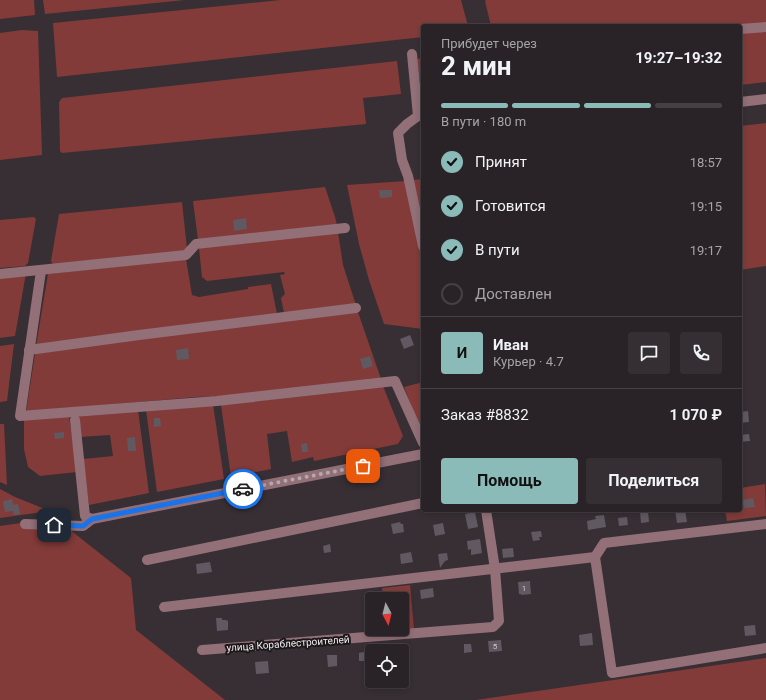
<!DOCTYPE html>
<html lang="ru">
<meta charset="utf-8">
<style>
:root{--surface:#292327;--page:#352f33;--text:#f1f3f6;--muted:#a5a4a7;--line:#454044;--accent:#8bbbb9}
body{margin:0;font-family:Roboto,sans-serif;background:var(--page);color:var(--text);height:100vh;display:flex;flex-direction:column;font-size:15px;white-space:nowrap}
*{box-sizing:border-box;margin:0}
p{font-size:13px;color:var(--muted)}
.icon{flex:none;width:22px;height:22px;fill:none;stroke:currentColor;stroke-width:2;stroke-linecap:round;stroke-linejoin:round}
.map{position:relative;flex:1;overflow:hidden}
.side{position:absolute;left:421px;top:24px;width:321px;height:488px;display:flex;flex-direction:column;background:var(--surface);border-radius:4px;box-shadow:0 2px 6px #0003,0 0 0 1px var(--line)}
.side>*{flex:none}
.needle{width:26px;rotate:173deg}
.fabs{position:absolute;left:365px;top:592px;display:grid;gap:8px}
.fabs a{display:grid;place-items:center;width:44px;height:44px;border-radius:4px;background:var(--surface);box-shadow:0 2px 6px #0003,0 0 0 1px var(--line);font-size:20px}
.pin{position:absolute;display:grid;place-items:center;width:34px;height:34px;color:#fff;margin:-17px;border-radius:8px;box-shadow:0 2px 6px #0006}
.courier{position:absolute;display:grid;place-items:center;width:40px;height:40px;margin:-20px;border:3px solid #1a73e8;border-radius:50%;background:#fff;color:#222;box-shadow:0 1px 5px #0007}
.head em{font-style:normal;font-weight:700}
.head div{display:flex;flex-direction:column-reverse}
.head{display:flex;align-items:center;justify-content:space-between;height:68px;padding:0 20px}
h1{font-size:26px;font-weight:700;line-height:30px}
.bar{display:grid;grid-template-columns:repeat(4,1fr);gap:6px 4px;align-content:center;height:48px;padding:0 20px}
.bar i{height:5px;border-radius:3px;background:var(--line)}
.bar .on{background:var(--accent)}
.bar p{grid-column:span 4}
.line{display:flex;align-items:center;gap:10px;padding:0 20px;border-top:1px solid var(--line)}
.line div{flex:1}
.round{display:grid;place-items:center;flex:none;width:42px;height:42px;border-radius:4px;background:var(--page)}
ol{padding:0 20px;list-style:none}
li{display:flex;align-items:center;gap:12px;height:44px}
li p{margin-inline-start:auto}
li .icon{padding:4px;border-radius:50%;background:var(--accent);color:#111;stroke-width:4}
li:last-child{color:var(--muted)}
li i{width:22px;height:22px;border:2px solid var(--line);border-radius:50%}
.cta{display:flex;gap:8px;margin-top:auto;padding:8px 20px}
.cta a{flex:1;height:46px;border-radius:4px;background:var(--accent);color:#111;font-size:16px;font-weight:700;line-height:46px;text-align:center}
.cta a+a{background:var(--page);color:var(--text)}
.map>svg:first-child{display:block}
</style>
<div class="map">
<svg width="766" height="700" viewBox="0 0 766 700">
<rect width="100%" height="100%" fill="#372f34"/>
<g fill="#823b39">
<polygon points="0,0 34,0 35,15 0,19"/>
<polygon points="43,0 185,0 45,14"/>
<polygon points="280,0 461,0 468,26 423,26 423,37 57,77 53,23"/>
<polygon points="486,0 766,0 766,23 732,26 491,26 485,1"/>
<polygon points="22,30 38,31 42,155 0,160 0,33"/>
<polygon points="766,30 766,82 740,85 740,33"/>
<polygon points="423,58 423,102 417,59"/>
<polygon points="397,61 401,94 363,98 366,124 62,153 60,151 59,102 62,98"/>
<polygon points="766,123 766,266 740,270 740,126"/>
<polygon points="423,179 423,223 413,180"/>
<polygon points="406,181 423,257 423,329 384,324 369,280 359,244 347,185"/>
<polygon points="325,187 335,217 337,225 198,240 193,201"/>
<polygon points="182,202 187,249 185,252 54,266 51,261 59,214"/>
<polygon points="34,217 36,219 28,263 25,266 0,268 0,220"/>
<polygon points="338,232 343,265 356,305 284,313 281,298 285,294 280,275 285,274 284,272 207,281 202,277 199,248"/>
<polygon points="186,259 192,295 199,297 248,289 248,287 271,284 277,314 36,346 48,274"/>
<polygon points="26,273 15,336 0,338 0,276"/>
<polygon points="358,312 381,379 228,396 196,397 26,412 35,354 126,340"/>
<polygon points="14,344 7,401 0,402 0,346"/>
<polygon points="423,382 423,431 415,415 404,387"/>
<polygon points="383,386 403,436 398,444 314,461 313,457 292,462 287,431 267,434 271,469 231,477 221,405"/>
<polygon points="213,404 224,479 157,492 146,410"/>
<polygon points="138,410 149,493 89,505 83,459 113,456 110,435 80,437 77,415"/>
<polygon points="69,416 77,472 40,476 28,467 24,449 24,420"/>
<polygon points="0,424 4,424 7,485 0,482"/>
<polygon points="765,484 766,516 727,521 725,510 740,510 740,488"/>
<polygon points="0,489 15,497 50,511 0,518"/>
<polygon points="55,518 131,578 136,630 225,700 0,700 0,526"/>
<polygon points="410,585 414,629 386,631 386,629 402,629 402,599 383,599 382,588"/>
<polygon points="766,658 766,700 476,700"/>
</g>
<g fill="#605961">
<polygon points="379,190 392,190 392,197 380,198"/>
<polygon points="246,218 247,229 234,231 233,220"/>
<polygon points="410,335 414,345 404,349 400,339"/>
<polygon points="188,348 189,359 177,360 176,350"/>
<polygon points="370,356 373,366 363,369 360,359"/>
<polygon points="748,411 749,422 740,423 740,412"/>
<polygon points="154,418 160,418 161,426 154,427"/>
<polygon points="64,432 64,438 55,439 54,433"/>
<polygon points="749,434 750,441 740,442 740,435"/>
<polygon points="135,437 136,451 128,451 127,438"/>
<polygon points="307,443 308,452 302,452 301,444"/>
<polygon points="753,498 755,507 744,508 743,500"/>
<polygon points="12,499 13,505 18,504 20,514 14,515 13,511 5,512 3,501"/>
<polygon points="675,510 685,510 687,522 677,523"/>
<polygon points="640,511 648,511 649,522 641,523"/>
<polygon points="475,512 478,527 468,529 465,514"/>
<polygon points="604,515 606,527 588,530 587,521 596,519 595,516"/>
<polygon points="627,517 628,525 619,526 618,518"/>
<polygon points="400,522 401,524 403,524 404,532 393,534 391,524"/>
<polygon points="443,523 445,534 435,536 433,525"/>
<polygon points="541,531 542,537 539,537 540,540 533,541 531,532"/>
<polygon points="480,539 482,553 471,555 471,549 468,550 467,541"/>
<polygon points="330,544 331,552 324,553 323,546"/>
<polygon points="513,548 514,557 503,558 502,549"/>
<polygon points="411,552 413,562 401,564 400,554"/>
<polygon points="447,553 448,560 445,561 440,568 438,554"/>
<polygon points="210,562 212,572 197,574 196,564"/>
<polygon points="530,581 531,594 521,595 521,594 519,594 518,582"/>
<polygon points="433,588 434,597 421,599 420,590"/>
<polygon points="404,592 405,599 391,599 391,594"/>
<polygon points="216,618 222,618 222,620 226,620 228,621 228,630 217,631"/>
<polygon points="755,625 756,635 745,636 744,626"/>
<polygon points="592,633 593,645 580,646 579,635"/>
<polygon points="501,640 502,651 489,652 488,641"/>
<polygon points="464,644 471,644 472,652 464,653"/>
<polygon points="363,652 372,652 372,661 359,661 359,653"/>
<polygon points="327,655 337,655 337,666 328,667"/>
<polygon points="268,661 269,673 256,674 255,662"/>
</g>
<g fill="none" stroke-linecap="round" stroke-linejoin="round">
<g stroke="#936f78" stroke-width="10">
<polyline points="740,29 766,27"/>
<polyline points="412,54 418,116 407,124 398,133 402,160 408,176 423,246"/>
<polyline points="740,102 766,99"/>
<polyline points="41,271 20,416 217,401 395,381 423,443"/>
<polyline points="0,274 186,255 196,244 345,228"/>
<polyline points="29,350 139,335 356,308"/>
<polyline points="75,420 85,516 92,519"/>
<polyline points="25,524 83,526 92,519 423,454"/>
<polyline points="766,524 604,543 595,557 612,673 766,648"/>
<polyline points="147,560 423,503"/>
<polyline points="164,607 595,557"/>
<polyline points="202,650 493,627 499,621 495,569 486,510"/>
</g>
</g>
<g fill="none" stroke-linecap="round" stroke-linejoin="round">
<polyline stroke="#b1abaf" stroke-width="4" stroke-dasharray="0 7.2" points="243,489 363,466"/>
<polyline stroke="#1a73e8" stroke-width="5" points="54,525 83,526 92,519 243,489"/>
</g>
<g text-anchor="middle" stroke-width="4" stroke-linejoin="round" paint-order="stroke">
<g font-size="8" fill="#cec9cd">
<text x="524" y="591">1</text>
<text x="495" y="649">5</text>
</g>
<g font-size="10" fill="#f3eef1" stroke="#1c181a">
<text transform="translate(288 643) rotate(-4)" y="4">улица Кораблестроителей</text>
</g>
</g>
</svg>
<div class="fabs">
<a><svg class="needle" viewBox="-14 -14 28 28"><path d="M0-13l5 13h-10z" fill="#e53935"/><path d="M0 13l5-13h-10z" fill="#a5a4a7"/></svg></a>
<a><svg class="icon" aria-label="locate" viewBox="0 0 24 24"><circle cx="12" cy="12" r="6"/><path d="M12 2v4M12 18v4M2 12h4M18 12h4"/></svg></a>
</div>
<div class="pin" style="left:363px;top:466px;background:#ea580c"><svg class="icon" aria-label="bag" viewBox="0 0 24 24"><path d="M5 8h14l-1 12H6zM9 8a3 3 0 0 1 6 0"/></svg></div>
<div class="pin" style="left:54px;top:525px;background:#1f2937"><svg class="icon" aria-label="home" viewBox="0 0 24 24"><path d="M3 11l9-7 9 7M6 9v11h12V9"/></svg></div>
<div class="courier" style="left:243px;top:489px"><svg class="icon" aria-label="car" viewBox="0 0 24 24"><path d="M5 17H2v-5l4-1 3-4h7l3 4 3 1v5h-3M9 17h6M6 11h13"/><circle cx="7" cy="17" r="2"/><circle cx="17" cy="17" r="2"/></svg></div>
<section class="side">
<div class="head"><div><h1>2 мин</h1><p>Прибудет через</p></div><em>19:27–19:32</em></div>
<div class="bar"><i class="on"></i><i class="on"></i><i class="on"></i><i></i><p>В пути · 180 m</p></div>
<ol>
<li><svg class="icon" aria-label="check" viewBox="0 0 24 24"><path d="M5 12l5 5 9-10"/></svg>Принят<p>18:57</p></li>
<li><svg class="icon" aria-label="check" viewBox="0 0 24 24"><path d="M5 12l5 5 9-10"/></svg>Готовится<p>19:15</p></li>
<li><svg class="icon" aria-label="check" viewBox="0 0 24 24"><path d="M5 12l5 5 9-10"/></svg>В пути<p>19:17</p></li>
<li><i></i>Доставлен</li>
</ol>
<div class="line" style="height:72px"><b class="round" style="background:var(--accent);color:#111">И</b><div><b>Иван</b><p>Курьер · 4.7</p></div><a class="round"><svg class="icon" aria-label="chat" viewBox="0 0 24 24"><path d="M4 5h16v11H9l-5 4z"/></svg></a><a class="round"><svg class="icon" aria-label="phone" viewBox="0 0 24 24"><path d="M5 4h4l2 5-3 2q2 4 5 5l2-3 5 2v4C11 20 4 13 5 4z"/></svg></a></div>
<div class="line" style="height:52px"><div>Заказ #8832</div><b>1 070 ₽</b></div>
<div class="cta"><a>Помощь</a><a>Поделиться</a></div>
</section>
</div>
